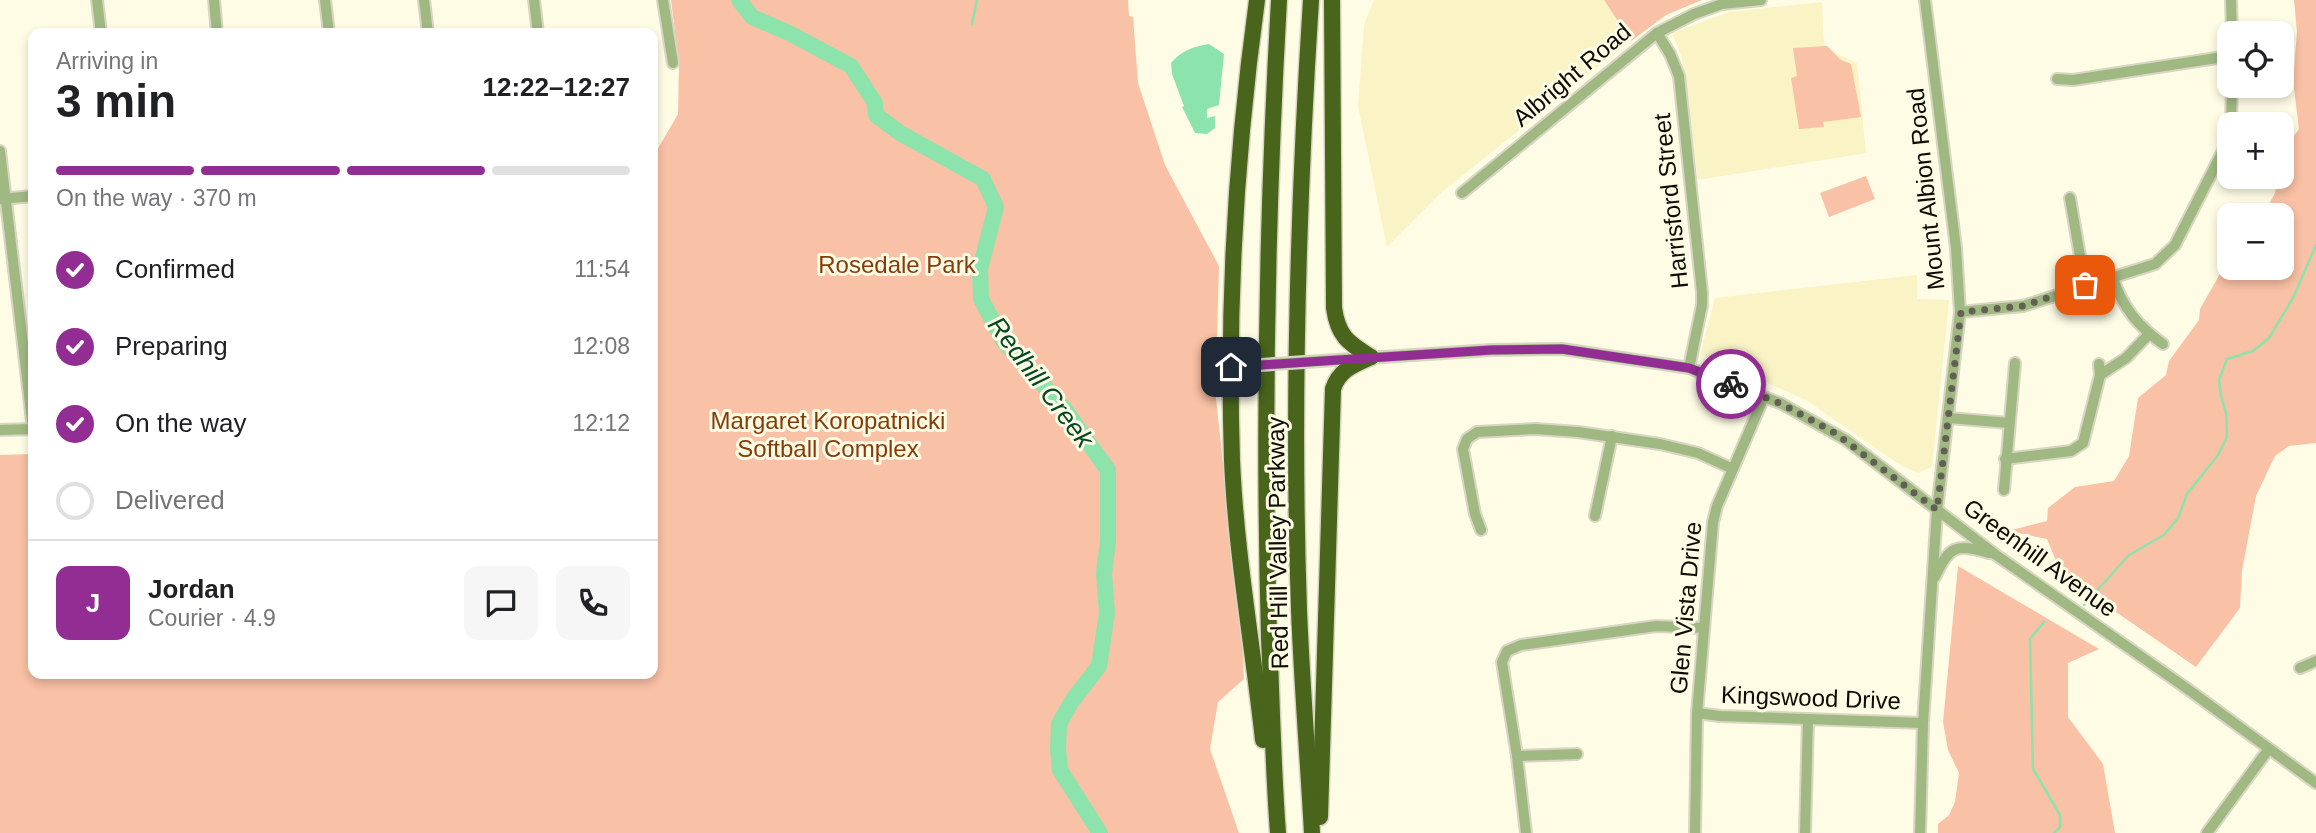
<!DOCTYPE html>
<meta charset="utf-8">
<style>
:root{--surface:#fff;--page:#f6f6f6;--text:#202124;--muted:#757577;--line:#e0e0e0;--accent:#912d93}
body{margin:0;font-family:Arial,sans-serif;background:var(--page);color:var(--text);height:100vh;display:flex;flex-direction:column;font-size:26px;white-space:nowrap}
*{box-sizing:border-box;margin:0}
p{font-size:23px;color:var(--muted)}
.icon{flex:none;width:38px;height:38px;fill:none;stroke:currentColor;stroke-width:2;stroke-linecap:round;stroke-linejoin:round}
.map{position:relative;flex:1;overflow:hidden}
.drawer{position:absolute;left:28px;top:28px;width:630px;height:651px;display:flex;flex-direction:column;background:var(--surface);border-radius:14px;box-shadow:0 4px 10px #0003}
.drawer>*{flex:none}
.fabs{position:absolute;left:2217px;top:21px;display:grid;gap:14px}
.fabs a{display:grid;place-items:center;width:77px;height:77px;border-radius:14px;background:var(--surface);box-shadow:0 4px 10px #0003;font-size:35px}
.pin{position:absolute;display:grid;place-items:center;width:60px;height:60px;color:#fff;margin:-30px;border-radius:14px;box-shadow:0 4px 10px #0006}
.courier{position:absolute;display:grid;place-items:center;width:70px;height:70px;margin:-35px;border:5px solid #912d93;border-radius:50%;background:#fff;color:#222;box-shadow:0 2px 9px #0007}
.head em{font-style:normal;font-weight:700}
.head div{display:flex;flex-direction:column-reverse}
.head{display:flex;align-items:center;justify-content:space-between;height:119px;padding:0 28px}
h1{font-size:46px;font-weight:700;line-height:52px}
.bar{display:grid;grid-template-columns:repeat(4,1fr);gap:10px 7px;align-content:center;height:84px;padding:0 28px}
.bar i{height:9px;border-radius:5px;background:var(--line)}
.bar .current{background:var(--accent)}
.bar p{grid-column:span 4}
.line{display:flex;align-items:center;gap:18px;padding:0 28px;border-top:2px solid var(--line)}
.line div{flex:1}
.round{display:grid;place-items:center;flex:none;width:74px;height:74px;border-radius:14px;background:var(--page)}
ol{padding:0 28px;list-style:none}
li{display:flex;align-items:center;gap:21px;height:77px}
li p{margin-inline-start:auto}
li .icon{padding:7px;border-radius:50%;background:var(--accent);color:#fff;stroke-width:4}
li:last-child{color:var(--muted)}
li i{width:38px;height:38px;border:4px solid var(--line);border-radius:50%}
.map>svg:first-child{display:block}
</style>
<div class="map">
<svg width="2316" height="833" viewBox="0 0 2316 833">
<rect width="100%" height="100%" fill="#fffce6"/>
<g fill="#f9f3c6">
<polygon points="1374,0 1604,0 1631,41 1443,191 1387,247 1358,106 1364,24"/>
<polygon points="1822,2 1824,44 1837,54 1857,63 1866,153 1698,180 1682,58 1672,33 1729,12"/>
<polygon points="1917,275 1917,299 1949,300 1932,467 1918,473 1897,463 1806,400 1700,354 1715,298"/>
</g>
<g fill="#f9c1a5">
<polygon points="671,0 1128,0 1129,16 1133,17 1138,83 1165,165 1219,266 1217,338 1209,341 1204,389 1215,389 1242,639 1244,679 1218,702 1210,749 1239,833 0,833 0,455 33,454 33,674 653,674 653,355 658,354 653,328 653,157 678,114 679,64"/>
<polygon points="1604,0 1702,0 1666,15 1631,41"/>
<path d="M 2294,0 L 2316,0 L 2316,443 L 2289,446 L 2275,456 L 2256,496 L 2242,571 L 2240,608 L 2196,667 L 2062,575 L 2047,539 L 2008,531 L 2047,521 L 2048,508 L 2075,487 L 2114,481 L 2129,456 L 2138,398 L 2166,375 L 2169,361 L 2199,320 L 2200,309 L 2229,258 L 2230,268 L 2282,268 L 2282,215 L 2263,215 L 2275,193 L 2279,177 L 2282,177 C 2282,159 2288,143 2299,129 L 2293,81 L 2297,32 Z"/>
<polygon points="1827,46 1841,60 1851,64 1861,117 1823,122 1824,127 1799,129 1791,78 1797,76 1793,48"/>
<polygon points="1866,176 1875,199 1829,217 1820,193"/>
<polygon points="1958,566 2099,649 2068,663 2068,717 2103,764 2115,833 1938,833 1938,824 1949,815 1955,802 1959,773 1948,750 1943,722"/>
</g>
<path fill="#8ce3ac" d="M 1209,44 L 1224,54 L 1219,105 L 1207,109 L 1207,118 L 1215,116 L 1215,128 L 1207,134 L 1195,133 L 1182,107 L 1184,106 L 1172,74 L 1171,63 C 1181,51 1194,46 1209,44 Z"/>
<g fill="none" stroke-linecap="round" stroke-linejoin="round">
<g stroke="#8ce3ac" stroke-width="2.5">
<polyline points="972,24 977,0"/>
<polyline points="2084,605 2129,555 2164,535 2178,518 2187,494 2218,455 2227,437 2226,413 2221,396 2219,380 2227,359 2253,351 2269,338 2293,298 2316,245"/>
<polyline points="2044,622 2030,639 2033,769 2060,815 2060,827 2054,833"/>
</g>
<polyline stroke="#8ce3ac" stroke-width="16" points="739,0 752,17 789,33 851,66 875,103 876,115 900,133 983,179 996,207 980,269 981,299 1004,342 1063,407 1108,470 1108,541 1104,573 1107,613 1099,666 1072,701 1059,724 1058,749 1060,770 1100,833"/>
<defs>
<g id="minor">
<polyline points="97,0 101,33"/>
<polyline points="214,0 217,33"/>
<polyline points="325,0 329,33"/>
<polyline points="424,0 428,33"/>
<polyline points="534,0 538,33"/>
<polyline points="663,0 673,63"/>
<polyline points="2231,0 2232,33"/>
<polyline points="1657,33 1670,54 1679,76 1702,292 1702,305 1689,368"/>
<polyline points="2057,79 2073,80 2230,56"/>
<polyline points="2231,124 2232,86"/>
<polyline points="0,151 33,429 0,430"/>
<polyline points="1462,193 1657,33 1694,14 1722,4 1761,0"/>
<polyline points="2070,198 2085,285"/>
<polyline points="1,199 33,196"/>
<path d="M 2113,279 C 2124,309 2137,325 2163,344"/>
<polyline points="1960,312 2023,306 2155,264 2175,245 2230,137"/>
<polyline points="1336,360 1491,350 1562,349 1689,368 1782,404 1846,440 1996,555 2189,690 2316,783"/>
<polyline points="2100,375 2126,358 2149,334"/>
<polyline points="1949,418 2009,423"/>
<polyline points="2005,459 2071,451 2083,443 2100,375 2099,364"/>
<polyline points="2004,490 2015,363"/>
<polyline points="1595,516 1612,436"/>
<polyline points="1481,530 1475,514 1463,449 1467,439 1477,432 1535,429 1578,432 1660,444 1698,453 1733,469"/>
<path d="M 1935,577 C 1949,546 1956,543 1989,553"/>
<polyline points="2300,668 2316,661"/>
<polyline points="1697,713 1720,716 1923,723"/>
<polyline points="1517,756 1577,754"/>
<polyline points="1526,833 1517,756 1502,662 1507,651 1521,645 1656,626 1704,628"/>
<polyline points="1695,833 1697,713 1713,522 1717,506 1764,397"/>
<polyline points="1805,833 1808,719"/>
<polyline points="1920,833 1923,723 1937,510 1960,312 1956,248 1925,0"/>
<polyline points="2207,833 2268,750"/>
</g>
<g id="highway">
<path d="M 1257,0 C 1236,152 1227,307 1232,460 C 1236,554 1253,647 1263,740"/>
<path d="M 1311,0 C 1298,203 1292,407 1299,610 C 1302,685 1308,759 1312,833"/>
<path d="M 1332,0 L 1334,308 C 1338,336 1348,343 1371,357"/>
<path d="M 1320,817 L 1333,389 C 1339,370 1353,365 1371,357"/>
<path d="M 1278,833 C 1273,768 1272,702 1269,637 C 1263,424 1267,212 1279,0"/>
</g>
</defs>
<use href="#minor" stroke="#d8d6c2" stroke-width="14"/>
<use href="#highway" stroke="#d8d6c2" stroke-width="19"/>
<use href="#minor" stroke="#a0b983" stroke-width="10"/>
<use href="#highway" stroke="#48651b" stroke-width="16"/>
<defs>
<polyline id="minor-bridge" points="1245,366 1336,360"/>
</defs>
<use href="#minor-bridge" stroke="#d8d6c2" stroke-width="14" stroke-linecap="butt"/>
<use href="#minor-bridge" stroke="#a0b983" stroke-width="10"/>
</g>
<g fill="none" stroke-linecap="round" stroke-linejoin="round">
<polyline stroke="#626052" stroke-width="7" stroke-dasharray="0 12.6" points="1731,384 1782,404 1835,433 1937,510 1961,312 2023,306 2085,285"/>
<polyline stroke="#912d93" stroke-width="9" points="1231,367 1491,350 1562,349 1689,368 1731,384"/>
</g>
<g text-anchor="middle" stroke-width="6" stroke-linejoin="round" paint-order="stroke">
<g font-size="24" fill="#0e0c02" stroke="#fffce6">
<text transform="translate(1572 75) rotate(-40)" y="8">Albright Road</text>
<text transform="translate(1926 189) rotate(-96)" y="8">Mount Albion Road</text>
<text transform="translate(1671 201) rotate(-96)" y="8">Harrisford Street</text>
<text transform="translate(1278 543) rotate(-91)" y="8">Red Hill Valley Parkway</text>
<text transform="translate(2040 558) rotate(36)" y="8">Greenhill Avenue</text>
<text transform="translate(1686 608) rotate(-85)" y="8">Glen Vista Drive</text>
<text transform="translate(1811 698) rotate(2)" y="8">Kingswood Drive</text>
</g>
<g font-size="24" fill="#863b09" stroke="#fffce6">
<text x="897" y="273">Rosedale Park</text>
<text x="828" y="429">Margaret Koropatnicki<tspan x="828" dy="28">Softball Complex</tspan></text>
</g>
<g font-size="26" font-style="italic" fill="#004826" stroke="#fffce6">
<text transform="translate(1041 382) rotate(53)" y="9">Redhill Creek</text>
</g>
</g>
</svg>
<div class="fabs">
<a><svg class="icon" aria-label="locate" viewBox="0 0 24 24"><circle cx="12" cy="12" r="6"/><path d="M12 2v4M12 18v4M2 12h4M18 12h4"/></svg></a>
<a>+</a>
<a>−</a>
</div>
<div class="pin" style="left:2085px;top:285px;background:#ea580c"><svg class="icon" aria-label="bag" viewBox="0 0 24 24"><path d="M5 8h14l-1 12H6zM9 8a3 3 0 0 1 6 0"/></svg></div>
<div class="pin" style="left:1231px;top:367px;background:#1f2937"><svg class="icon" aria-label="home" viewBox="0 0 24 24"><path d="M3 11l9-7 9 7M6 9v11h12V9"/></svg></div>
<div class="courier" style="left:1731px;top:384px"><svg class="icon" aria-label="bike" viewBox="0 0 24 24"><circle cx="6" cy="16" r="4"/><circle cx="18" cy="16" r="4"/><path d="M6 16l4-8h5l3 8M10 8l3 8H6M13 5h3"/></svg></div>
<section class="drawer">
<div class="head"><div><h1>3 min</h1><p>Arriving in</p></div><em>12:22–12:27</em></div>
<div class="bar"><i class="current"></i><i class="current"></i><i class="current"></i><i></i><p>On the way · 370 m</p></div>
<ol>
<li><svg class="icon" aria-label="check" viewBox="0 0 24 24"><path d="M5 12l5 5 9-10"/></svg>Confirmed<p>11:54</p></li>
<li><svg class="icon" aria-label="check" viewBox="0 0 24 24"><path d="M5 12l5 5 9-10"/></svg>Preparing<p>12:08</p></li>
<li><svg class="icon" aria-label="check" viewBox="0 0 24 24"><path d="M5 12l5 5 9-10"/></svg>On the way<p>12:12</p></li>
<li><i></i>Delivered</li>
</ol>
<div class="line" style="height:126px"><b class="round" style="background:var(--accent);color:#fff">J</b><div><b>Jordan</b><p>Courier · 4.9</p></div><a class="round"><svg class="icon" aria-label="chat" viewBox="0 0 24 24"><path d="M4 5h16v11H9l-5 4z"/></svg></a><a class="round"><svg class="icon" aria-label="phone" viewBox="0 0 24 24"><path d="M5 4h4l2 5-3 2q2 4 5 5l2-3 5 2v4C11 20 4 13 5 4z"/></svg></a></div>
</section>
</div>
